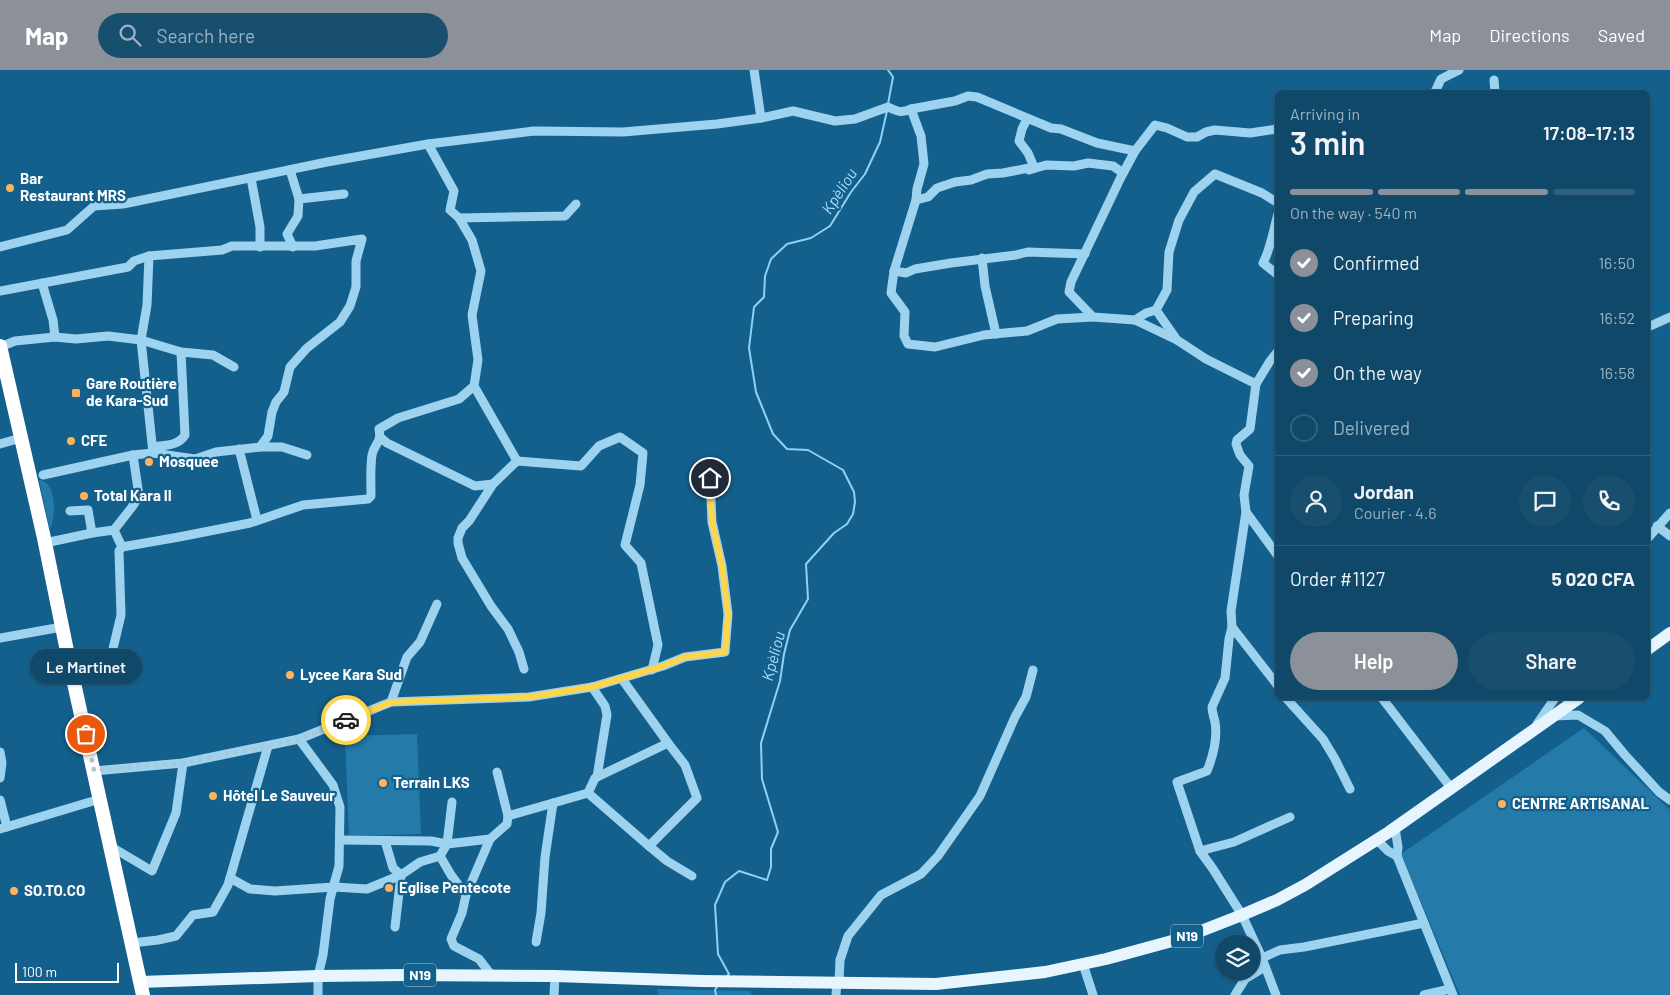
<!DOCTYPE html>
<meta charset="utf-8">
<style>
:root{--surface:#0f4869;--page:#184f6f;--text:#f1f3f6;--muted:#9bb2c0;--line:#2f607d;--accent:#8c9099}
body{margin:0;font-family:Barlow,sans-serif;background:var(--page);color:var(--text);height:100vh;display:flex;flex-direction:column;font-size:19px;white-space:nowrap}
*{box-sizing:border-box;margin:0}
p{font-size:16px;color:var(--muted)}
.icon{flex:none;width:28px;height:28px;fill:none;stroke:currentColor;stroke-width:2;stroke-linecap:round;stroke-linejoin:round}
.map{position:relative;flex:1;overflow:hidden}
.details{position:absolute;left:1275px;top:20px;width:375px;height:610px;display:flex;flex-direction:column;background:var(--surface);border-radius:8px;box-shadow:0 1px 4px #0004,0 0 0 1px var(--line)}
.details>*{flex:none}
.controls{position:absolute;left:1215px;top:865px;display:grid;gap:10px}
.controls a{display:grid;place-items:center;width:45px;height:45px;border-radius:50%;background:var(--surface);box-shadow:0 1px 4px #0004,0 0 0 1px var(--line);font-size:25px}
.scale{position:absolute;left:15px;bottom:12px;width:104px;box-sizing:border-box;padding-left:5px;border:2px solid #fff;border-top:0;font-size:14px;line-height:18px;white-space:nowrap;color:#fff;-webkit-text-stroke:4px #14608c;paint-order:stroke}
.pin{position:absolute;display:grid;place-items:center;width:42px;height:42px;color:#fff;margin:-21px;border:2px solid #fff;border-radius:50%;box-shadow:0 1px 5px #0007}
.courier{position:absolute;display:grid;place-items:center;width:50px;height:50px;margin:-25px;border:4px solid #ffd54a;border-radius:50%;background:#fff;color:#222;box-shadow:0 1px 6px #0007}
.bubble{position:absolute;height:35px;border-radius:18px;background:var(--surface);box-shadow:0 1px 4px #0004,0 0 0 1px var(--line);font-size:16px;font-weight:600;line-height:35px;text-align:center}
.summary em{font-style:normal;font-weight:600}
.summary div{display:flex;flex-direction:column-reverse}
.summary{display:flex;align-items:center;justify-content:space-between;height:85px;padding:0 15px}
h1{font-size:32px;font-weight:600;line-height:38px}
.bar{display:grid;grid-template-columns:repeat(4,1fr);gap:8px 5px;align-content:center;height:60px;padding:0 15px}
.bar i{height:6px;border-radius:4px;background:var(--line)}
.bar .current{background:var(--accent)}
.bar p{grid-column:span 4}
.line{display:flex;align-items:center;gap:12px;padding:0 15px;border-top:1px solid var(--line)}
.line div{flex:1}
.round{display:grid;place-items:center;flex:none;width:52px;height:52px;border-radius:26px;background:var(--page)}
ol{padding:0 15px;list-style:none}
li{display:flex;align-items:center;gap:15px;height:55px}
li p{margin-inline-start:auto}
li .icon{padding:5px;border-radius:50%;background:var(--accent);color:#fff;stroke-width:4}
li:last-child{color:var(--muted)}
li i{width:28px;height:28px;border:2px solid var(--line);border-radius:50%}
.cta{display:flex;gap:10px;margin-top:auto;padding:10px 15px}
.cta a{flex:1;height:58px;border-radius:30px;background:var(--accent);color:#fff;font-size:20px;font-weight:600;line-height:58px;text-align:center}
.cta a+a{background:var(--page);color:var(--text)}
header{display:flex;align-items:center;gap:30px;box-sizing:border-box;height:70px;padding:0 25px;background:var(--accent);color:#fff}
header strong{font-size:24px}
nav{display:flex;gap:28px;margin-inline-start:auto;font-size:18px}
.search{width:350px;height:45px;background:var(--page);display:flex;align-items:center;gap:12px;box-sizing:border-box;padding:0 18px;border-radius:28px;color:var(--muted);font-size:19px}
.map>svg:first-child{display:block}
</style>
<header>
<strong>Map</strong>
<div class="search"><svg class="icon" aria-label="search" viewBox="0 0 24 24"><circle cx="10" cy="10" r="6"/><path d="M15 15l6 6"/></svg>Search here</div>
<nav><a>Map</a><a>Directions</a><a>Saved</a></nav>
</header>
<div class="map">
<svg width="1670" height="925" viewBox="0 0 1670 925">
<rect width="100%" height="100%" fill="#14608c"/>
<g fill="#247aa9">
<path d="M 39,410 C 57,412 56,446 50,459 Z"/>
<polygon points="1584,658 1670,740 1670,925 1460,925 1401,784"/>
<polygon points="417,664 421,764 349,766 345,666"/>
<polygon points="657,919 750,921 752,925 659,925"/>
</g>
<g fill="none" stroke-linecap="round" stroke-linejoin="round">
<g stroke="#90d1f3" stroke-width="2">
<polyline points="888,34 893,7 888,0"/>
<polyline points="727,906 729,904 718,884 715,835 725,812 739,801 767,810 771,797 771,779 778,762 762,709 761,673 780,611 784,584 790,560 808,529 806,494 834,463 847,454 853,444 855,432 854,422 843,400 808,380 787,379 773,364 756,322 749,278 754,237 764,227 765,206 771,189 787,174 811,168 830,156 851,122 865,104 880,72 887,41"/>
<polyline points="716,925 715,920 717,917"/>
</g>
<g stroke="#9ed3f0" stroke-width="9">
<polyline points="1494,10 1495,22"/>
<polyline points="1435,22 1441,9 1459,0"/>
<polyline points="911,39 921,66 924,94 917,119 916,130 894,201 891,223 905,242 904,266 908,274 935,277 984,265 1027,261 1057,249 1093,247"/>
<path d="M 761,48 L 793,41 L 835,51 L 855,49 L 888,37 C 897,41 901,44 911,39 L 955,31 L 968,26 L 977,27 L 1051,58 L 1061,59 L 1097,73 L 1135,81"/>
<polyline points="428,74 454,121 450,140 459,148 472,170 481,201 472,245 478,290 474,316 517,391"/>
<polyline points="290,100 299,129 298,146 287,164 293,177"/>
<polyline points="1029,100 1046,95 1074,96 1088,93 1113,96 1123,103"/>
<polyline points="251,108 260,157 260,177"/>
<polyline points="299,129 344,124"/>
<polyline points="916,130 928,127 937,118 955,112 971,110 987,104 1003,103 1034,97 1028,83 1019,71 1022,59 1027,49"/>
<path d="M 1278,144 C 1273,161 1271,178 1263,193 L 1278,205"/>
<polyline points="459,148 565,146 576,134"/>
<polyline points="0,177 67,160 94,136 123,134 327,92 428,74 534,61 623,62 717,54 761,48 754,0"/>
<polyline points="149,186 147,235 141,270 153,383"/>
<polyline points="982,188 985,216 996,264"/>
<polyline points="894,201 906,203 915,199 951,193 1016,185 1028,182 1085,184"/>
<polyline points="42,213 53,250 55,267"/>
<polyline points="0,221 128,197 134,191 149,186 222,180 232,176 315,176 362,169 356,191 356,217 350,236 340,252 307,278 290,297 284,322 276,332 272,342 268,366 260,377 216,382 195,389 153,383 133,385 43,405"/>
<polyline points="1135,250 1146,243 1156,240"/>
<polyline points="1648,257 1670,247"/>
<polyline points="1177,270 1156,240 1167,220 1169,182 1179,150 1194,122 1215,104 1262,123 1278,133"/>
<polyline points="0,277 15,271 55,267 76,269 108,266 141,270 181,282 213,285 234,297"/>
<polyline points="1256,314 1206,289 1177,270 1135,250 1093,247 1069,222 1071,212 1121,107 1135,81 1155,55 1167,58 1187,67 1197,67 1206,62 1215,60 1250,63 1277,59"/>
<polyline points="381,368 387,373 475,416 493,414"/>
<polyline points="0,374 21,368"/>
<path d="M 153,377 C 165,375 178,376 185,365 L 181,282"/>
<polyline points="260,377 282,377 307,385"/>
<polyline points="239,379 257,450"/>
<polyline points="70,441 88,440 92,463"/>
<polyline points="1246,442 1278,486"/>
<polyline points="1657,456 1670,466"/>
<polyline points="1648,468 1670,443"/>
<polyline points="45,473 92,463 114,460 132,437 139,426 133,385"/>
<path d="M 122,477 L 179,467 L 250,453 L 303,435 L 368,429 L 371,426 C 371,412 370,399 372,385 C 374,373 382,374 379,359 L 398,348 L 459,329 L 474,316"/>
<polyline points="1232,557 1278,616"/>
<polyline points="0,568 62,557"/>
<polyline points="68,586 112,583 121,545 119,481 122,477 114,460"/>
<polyline points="524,599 519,582 508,559 491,536 462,488 458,473 458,468 462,458 469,451 493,414 517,391 581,396 599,376 620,367 643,383 640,415 625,475 641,493 658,575 652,600"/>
<polyline points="592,617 605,636 607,645 597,707"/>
<polyline points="1286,628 1323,669 1335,689 1350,719"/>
<polyline points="1382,628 1451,718"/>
<polyline points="391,632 407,587 420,572 437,534"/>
<polyline points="1553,646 1578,645 1605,661 1625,685 1659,722 1670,730"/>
<polyline points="1537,654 1555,628"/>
<polyline points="299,669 333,715 340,737 339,796 330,829 323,885 318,906 318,925"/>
<polyline points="0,682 2,693 0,708"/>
<polyline points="94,701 183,693 299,669 391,632 529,627 592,617 663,596 685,587 725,582 728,544 722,496 712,452 710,408 704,398"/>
<polyline points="497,702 508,746"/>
<polyline points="588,723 649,776 697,728 685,695 668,673"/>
<polyline points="0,730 7,757"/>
<polyline points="1395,758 1398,777 1397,786 1453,925"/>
<polyline points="0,759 100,729"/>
<polyline points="490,769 466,825 462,843 451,869 454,876 479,889 492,906"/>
<polyline points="340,770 431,771 447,774 490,769 507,754 508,746 588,723 595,708 668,673 622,609"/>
<polyline points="1377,770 1388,781 1397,786"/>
<polyline points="385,771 393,798 401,805"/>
<polyline points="110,776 152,801 176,743 183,693"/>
<polyline points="649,776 667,791 692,806"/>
<polyline points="1200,781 1234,772 1290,747"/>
<polyline points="440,786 451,805 466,825"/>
<polyline points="230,808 250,819 275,821 334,817 367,819 401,805 420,792 440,786 447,774 452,732"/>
<polyline points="395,857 401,805"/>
<polyline points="536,872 541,843 545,787 553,733"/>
<polyline points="132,873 158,870 176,866 193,845 213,842 228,815 268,676"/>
<polyline points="1262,888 1280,880 1304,877 1424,853"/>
<polyline points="1083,894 1093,925"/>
<polyline points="839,912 840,890 848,866 881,825 921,804 938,786 980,726 1015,647 1026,627 1033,600"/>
<polyline points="554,925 555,906"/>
<polyline points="836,925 837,912"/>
<polyline points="1235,925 1245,909 1265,897"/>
<path d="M 1276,925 L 1262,888 L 1242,845 L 1213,799 L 1200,781 L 1177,712 L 1207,701 C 1213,686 1218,669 1215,652 C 1214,647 1212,643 1212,637 L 1225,608 L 1229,569 L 1232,557 L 1231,541 L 1246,442 L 1244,425 L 1249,396 L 1240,385 L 1236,374 L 1237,370 L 1250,359 L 1256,314 L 1270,291 L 1278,281"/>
<polyline points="1424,925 1450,919"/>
</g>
<g stroke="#e7f5ff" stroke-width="12">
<polyline points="1648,579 1670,563"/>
<polyline points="140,912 318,906 406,905 555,906 701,911 936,914 1045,902 1106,889 1183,868 1242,845 1277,830 1305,815 1389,762 1579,628"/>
</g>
<polyline stroke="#fff" stroke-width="14" points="0,276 44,468 68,586 143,925"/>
</g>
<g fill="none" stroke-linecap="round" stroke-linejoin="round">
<polyline stroke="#adc7d7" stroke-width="5" stroke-dasharray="0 9" points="86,664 94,700 183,693 244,681 299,669 346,650"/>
<polyline stroke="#ffd54a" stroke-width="6" points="346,650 392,632 529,627 592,617 663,596 685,587 725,582 728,544 722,496 712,452 710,408"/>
</g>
<g fill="#ffb15d" stroke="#14608c" stroke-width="2">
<circle cx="10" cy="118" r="5"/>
<rect x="71" y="318" width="10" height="10" rx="2.5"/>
<circle cx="71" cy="371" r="5"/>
<circle cx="149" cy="392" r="5"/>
<circle cx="84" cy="426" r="5"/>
<circle cx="290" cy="605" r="5"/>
<circle cx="383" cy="713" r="5"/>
<circle cx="213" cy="726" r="5"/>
<circle cx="1502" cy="734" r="5"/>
<circle cx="389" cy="818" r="5"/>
<circle cx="14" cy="821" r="5"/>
</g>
<g text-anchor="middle" stroke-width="4.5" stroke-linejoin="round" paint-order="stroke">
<g fill="#14608c" stroke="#b8cfdc" stroke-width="1">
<rect x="1171" y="854.5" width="32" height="23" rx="4"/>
<rect x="404" y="893.5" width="32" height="23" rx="4"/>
</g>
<g font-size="14" font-weight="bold" fill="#fff">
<text x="1187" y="871">N19</text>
<text x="420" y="910">N19</text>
</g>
<g font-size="15" font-weight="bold" fill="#fff" stroke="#14608c" text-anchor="start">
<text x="20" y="114">Bar<tspan x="20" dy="17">Restaurant MRS</tspan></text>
<text x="86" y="319">Gare Routière<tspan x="86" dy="17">de Kara-Sud</tspan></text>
<text x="81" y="376">CFE</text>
<text x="159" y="397">Mosquee</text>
<text x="94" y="431">Total Kara II</text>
<text x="300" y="610">Lycee Kara Sud</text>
<text x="393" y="718">Terrain LKS</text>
<text x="223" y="731">Hôtel Le Sauveur</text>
<text x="1512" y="739">CENTRE ARTISANAL</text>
<text x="399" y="823">Eglise Pentecote</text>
<text x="24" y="826">SO.TO.CO</text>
</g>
<g font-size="16" font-style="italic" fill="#aadcf7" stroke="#14608c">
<text transform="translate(839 121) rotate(-57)" y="6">Kpèliou</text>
<text transform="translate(773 586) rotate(-75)" y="6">Kpèliou</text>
</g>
</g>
</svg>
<div class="controls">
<a><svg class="icon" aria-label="layers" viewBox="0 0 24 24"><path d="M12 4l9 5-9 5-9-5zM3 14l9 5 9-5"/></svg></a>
</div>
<div class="scale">100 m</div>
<div class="pin" style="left:86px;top:664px;background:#ea580c"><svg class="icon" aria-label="bag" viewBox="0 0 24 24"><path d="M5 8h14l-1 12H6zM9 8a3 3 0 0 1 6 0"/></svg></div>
<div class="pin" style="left:710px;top:408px;background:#1f2937"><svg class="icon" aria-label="home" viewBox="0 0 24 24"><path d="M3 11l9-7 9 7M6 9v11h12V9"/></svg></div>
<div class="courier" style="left:346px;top:650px"><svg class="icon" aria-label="car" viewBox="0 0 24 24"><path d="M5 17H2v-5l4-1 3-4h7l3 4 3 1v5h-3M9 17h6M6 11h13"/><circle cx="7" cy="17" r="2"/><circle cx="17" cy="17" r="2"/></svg></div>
<div class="bubble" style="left:30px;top:579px;width:112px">Le Martinet</div>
<section class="details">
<div class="summary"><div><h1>3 min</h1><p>Arriving in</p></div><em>17:08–17:13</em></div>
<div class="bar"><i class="current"></i><i class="current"></i><i class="current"></i><i></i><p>On the way · 540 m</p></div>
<ol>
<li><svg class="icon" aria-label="check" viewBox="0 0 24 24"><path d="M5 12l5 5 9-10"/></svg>Confirmed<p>16:50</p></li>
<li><svg class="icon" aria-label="check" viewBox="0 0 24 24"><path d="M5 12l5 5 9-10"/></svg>Preparing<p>16:52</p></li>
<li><svg class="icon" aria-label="check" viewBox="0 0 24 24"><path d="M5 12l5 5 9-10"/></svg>On the way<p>16:58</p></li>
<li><i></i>Delivered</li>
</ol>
<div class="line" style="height:90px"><a class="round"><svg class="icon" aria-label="person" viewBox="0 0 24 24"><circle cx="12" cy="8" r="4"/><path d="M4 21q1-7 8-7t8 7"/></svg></a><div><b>Jordan</b><p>Courier · 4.6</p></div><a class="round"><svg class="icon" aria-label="chat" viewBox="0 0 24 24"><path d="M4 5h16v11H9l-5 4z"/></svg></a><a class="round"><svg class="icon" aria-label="phone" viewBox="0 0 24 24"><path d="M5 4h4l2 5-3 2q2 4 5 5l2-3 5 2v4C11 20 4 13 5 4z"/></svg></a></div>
<div class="line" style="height:65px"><div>Order #1127</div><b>5 020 CFA</b></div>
<div class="cta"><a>Help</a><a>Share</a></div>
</section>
</div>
